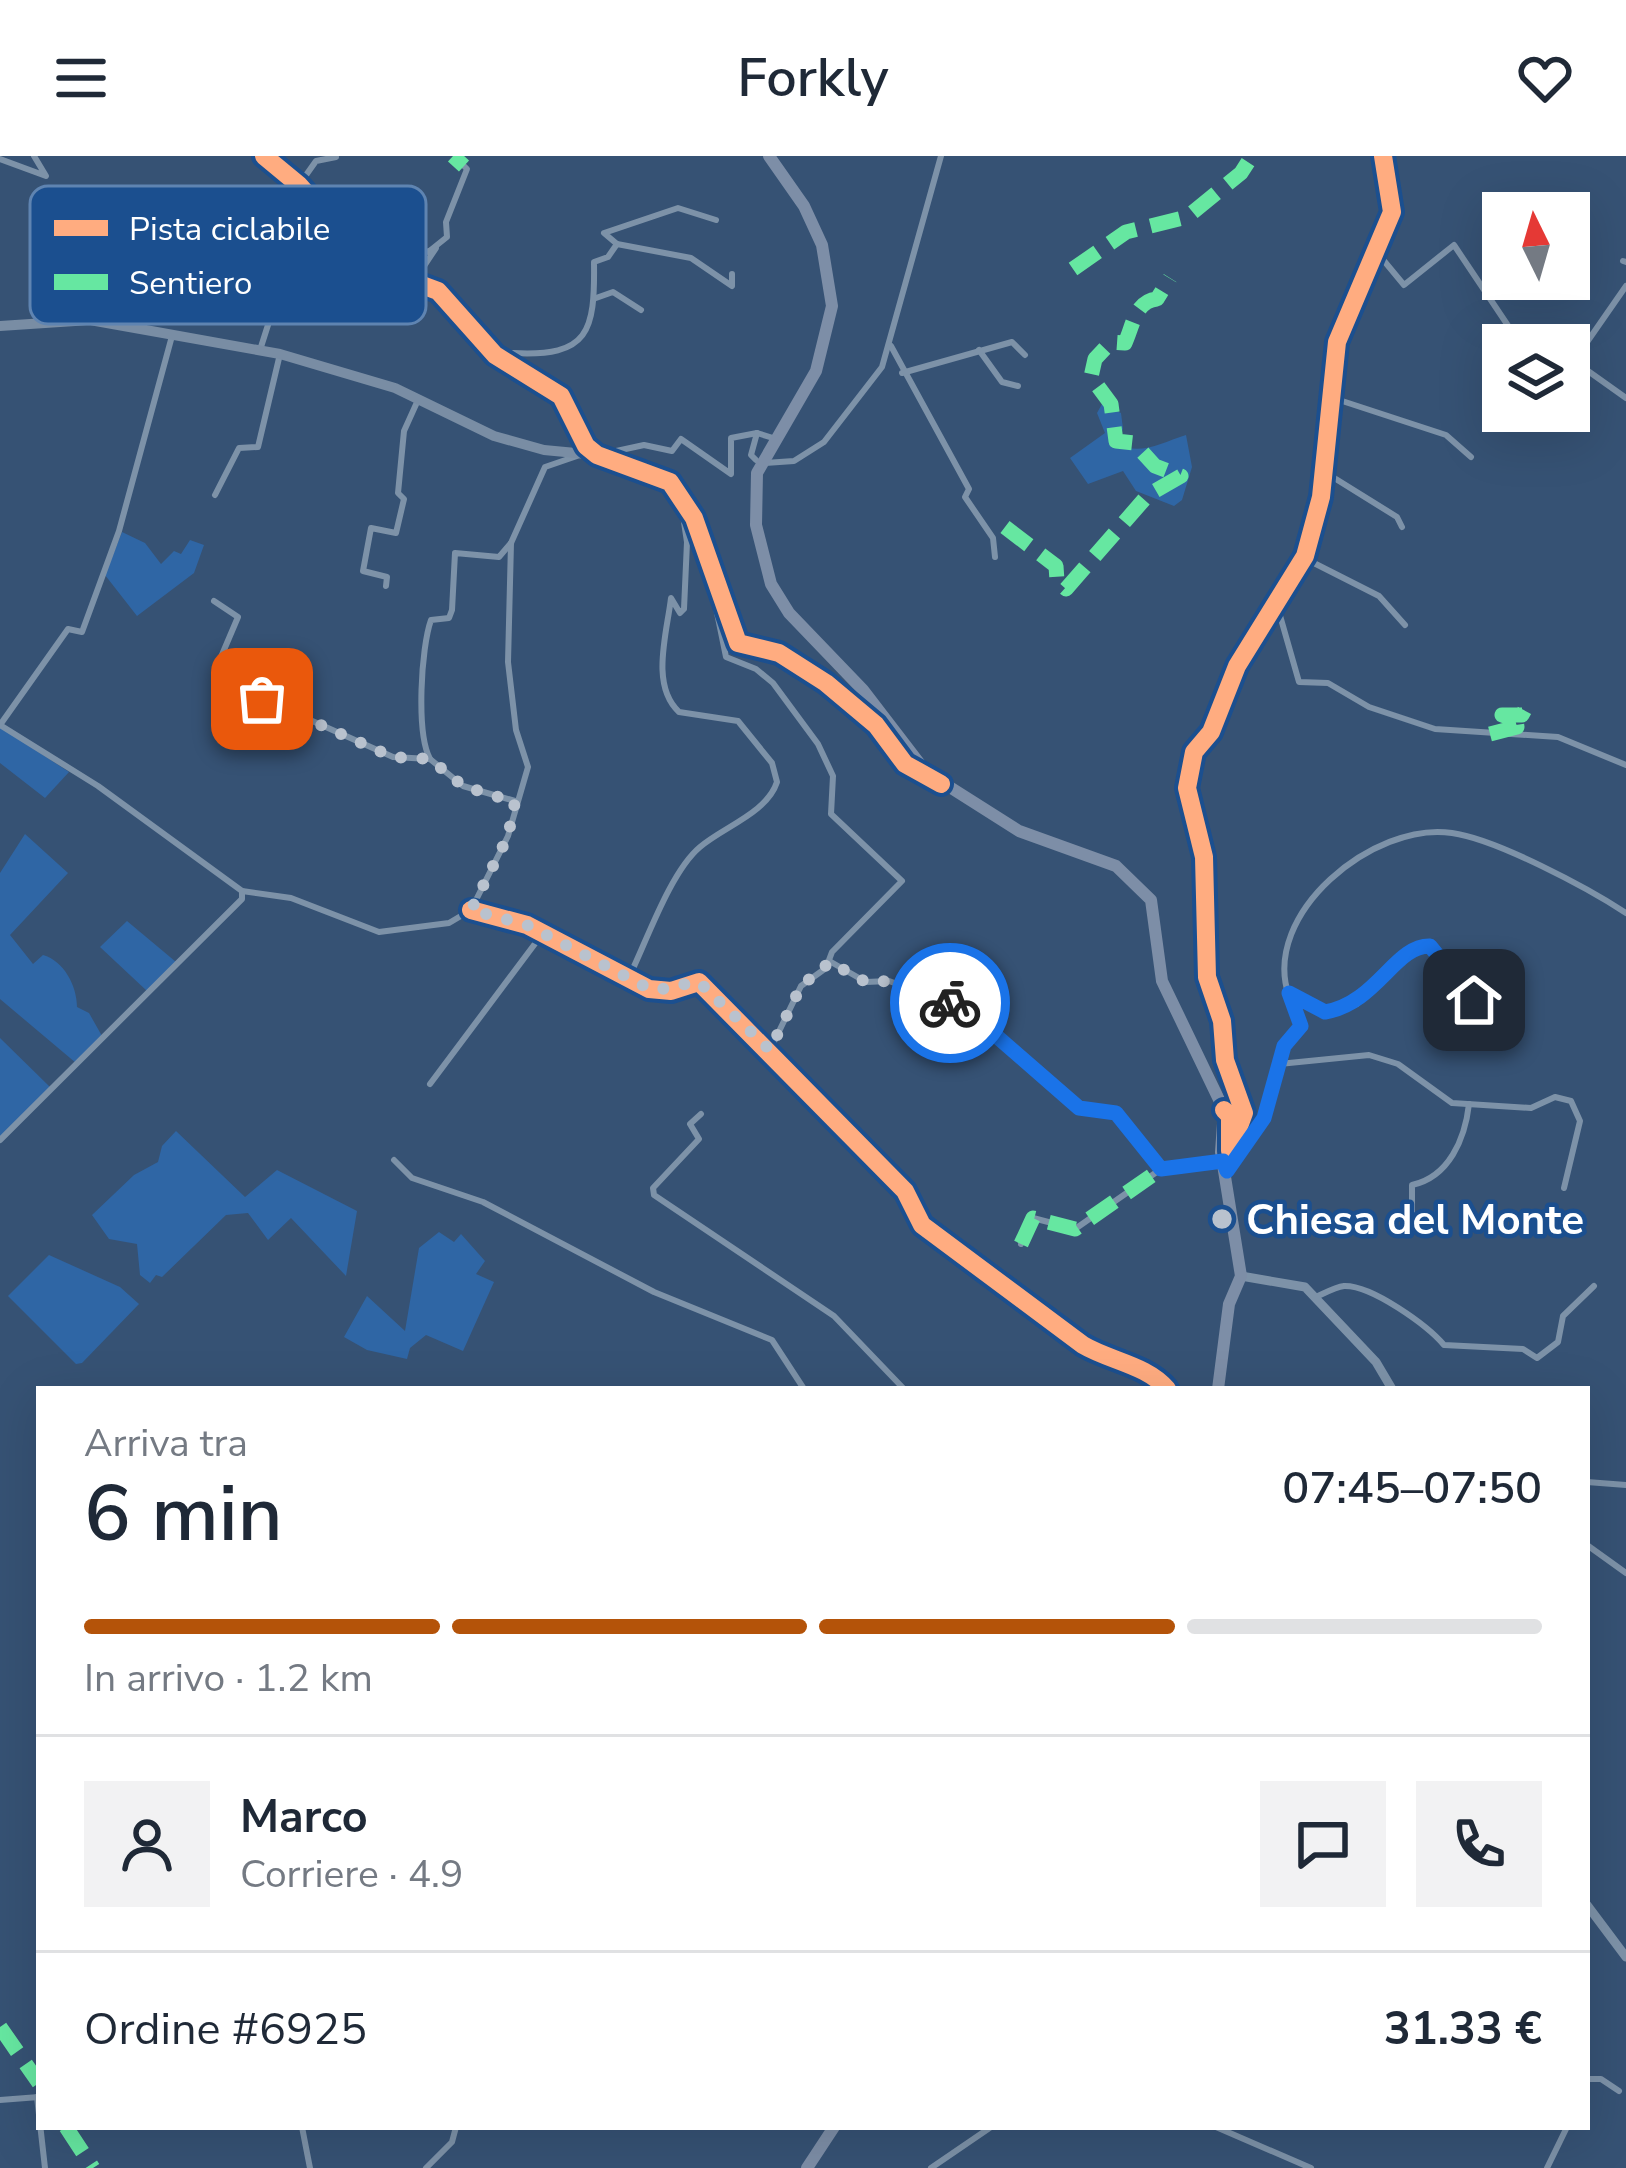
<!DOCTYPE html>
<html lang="it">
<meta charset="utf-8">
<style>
:root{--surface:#fff;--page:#f2f2f3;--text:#1f2937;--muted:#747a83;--line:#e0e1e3;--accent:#b45309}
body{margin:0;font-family:"Nunito Sans",sans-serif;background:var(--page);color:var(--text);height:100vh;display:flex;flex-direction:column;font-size:45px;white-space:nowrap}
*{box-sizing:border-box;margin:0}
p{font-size:39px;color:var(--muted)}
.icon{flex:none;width:66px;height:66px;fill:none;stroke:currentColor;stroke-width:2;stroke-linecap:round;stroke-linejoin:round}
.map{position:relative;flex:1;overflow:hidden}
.panel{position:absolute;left:36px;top:1230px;width:1554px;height:744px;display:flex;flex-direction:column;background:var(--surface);border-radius:0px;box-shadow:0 12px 48px #0002}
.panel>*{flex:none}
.needle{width:78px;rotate:355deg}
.tools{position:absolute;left:1482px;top:36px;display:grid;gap:24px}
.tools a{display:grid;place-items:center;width:108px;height:108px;border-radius:0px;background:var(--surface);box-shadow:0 12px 48px #0002;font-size:60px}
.pin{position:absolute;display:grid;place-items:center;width:102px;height:102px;color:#fff;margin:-51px;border-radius:24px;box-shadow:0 6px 18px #0006}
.courier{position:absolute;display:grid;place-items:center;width:120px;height:120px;margin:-60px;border:9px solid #1a73e8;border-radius:50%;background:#fff;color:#222;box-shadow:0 3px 15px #0007}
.summary em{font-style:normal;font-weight:600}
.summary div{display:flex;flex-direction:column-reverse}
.summary{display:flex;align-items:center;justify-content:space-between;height:204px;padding:0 48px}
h1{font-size:78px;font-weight:600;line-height:90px}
.bar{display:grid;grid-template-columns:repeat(4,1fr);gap:18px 12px;align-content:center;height:144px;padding:0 48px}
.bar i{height:15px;border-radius:9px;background:var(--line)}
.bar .selected{background:var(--accent)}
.bar p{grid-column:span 4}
.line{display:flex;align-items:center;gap:30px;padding:0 48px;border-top:3px solid var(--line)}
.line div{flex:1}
.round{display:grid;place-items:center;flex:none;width:126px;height:126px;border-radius:0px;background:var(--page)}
header{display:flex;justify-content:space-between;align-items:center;height:156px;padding:0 48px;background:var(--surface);font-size:54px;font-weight:600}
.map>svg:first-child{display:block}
</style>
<header><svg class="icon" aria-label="menu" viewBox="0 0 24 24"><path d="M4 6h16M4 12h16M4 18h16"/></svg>Forkly<svg class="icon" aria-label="heart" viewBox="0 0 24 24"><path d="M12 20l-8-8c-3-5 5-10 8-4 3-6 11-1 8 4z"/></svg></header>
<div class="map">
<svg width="1626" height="2012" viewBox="0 0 1626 2012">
<rect width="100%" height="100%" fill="#365274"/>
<g fill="#2f66a5">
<path d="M 1102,248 L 1121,257 L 1123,273 L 1115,288 C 1142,300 1160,287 1186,279 L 1192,311 L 1182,344 L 1174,350 L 1136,335 L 1123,315 L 1088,328 L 1070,302 L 1105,277 L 1097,257 Z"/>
<polygon points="122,376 145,387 161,408 174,395 181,398 190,384 204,389 194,417 137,460 105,419"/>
<polygon points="0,571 69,616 45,642 0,607"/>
<path d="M 25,678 L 68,717 L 10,779 L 33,808 L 43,799 C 64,805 77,830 77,851 L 89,857 L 102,880 L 76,907 L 0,843 L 0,717 Z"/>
<polygon points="127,765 176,806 147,835 100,791"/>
<polygon points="0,882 51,932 0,982"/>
<polygon points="176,975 245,1041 277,1014 357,1055 346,1120 291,1062 268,1084 248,1057 226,1059 162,1121 156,1119 150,1127 140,1119 137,1088 109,1083 92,1059 134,1019 158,1006 162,990"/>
<polygon points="439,1076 454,1086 461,1078 485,1105 476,1118 494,1126 463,1195 426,1179 410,1192 407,1203 367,1194 344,1181 367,1140 405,1175 419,1092"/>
<polygon points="49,1099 120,1131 139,1148 82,1207 76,1208 8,1140"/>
</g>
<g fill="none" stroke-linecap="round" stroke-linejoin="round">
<g stroke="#7d92a8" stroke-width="6">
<polyline points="0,3 46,20 34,0"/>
<polyline points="299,29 316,5 336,1"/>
<polyline points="392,88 410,103 436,92 420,116 423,127"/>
<polyline points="617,88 604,77 678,52 716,64"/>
<polyline points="432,93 447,81 446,66 467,13 464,10"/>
<polyline points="1375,94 1404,129 1454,89 1521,189"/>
<polyline points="1623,105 1626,106"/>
<polyline points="596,142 613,136 641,154"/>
<polyline points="891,190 969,333 965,341 993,382 995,401"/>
<polyline points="260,194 292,94 286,89"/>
<polyline points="979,194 1002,226 1018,230"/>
<polyline points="1574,205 1626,242"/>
<path d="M 507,208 L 513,197 C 589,201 595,176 594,106 L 608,101 L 617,88 L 691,102 L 732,130 L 732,118"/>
<polyline points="1569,212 1626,130"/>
<polyline points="902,217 1012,186 1025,199"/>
<polyline points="1330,241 1446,279 1471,301"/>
<polyline points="598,299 644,289 672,295 681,283 731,318 731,282 757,277"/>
<polyline points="756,304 751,299 757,277 773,282"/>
<polyline points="765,307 794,305 824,286 882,211 941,0"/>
<polyline points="1323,315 1397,361 1402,371"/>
<polyline points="215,339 239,292 258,291 280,198"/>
<polyline points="1304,402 1379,440 1405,469"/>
<polyline points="706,403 726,501 756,513 773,527 818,588 833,620 831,658 902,725 832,796 826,812 801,830 770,894"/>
<polyline points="386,430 387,421 363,415 371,372 396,377 404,343 398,337 404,275 418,244"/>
<polyline points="214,445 238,461 221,501 263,543 393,601 430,603 463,630 515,645"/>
<polyline points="1277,449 1299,526 1328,527 1369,551 1435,573 1558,581 1626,609"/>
<polyline points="0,569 98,630 242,735 291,742 379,776 449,767 471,754"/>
<polyline points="0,569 68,473 82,476 119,375 172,180"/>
<path d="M 430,603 C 416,577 421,492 431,464 L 449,462 L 452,454 L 455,397 L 499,401 L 511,387"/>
<path d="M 471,754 L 527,769 L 649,833 L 671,835 L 699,826 L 905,1035 L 922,1069 L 1083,1189 C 1110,1205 1147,1209 1167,1233"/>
<polyline points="471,754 508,680 528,611 516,574 508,506 511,387 545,311 577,300"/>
<polyline points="831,806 866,826 889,825 962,852 1079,952 1116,957 1161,1013 1219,1006"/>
<path d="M 629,821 C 646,787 670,716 700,691 C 723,671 767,657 777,626 L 772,607 L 738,565 L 679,556 C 650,529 667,477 671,442 L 680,457 L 684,453 L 687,386 L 681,346"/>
<path d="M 1289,840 C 1260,758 1374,665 1452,677 C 1496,683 1588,732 1626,757"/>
<polyline points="1279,908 1369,899 1398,908 1452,947 1531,952 1555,941 1571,945 1580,965 1564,1032"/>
<polyline points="430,928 543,777"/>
<polyline points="1226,954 1230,995 1244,957 1225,904 1222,865 1207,821 1204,701 1187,632 1194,596 1211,576 1237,510 1305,400 1321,341 1337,186 1392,56 1383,0"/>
<polyline points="701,958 690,968 699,983 653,1032 654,1039 834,1160 904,1233"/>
<polyline points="0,984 242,743 242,735"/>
<polyline points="394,1004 412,1022 483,1046 654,1136 772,1184 804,1233"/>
<polyline points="1227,1015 1264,962 1284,890 1301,870 1289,837 1325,856 1357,848 1409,795 1430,790 1474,844"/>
<path d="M 1423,1074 L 1412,1071 L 1412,1029 C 1449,1021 1465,983 1469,948"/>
<polyline points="1021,1088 1033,1062 1075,1073 1161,1013"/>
<path d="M 1316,1141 C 1323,1138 1335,1131 1344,1130 C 1372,1129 1428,1170 1444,1189 L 1523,1193 L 1537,1202 L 1558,1186 L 1563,1160 L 1594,1130"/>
<polyline points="1587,1326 1626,1329"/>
<polyline points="1587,1389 1626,1417"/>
<polyline points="1587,1923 1601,1923 1619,1935"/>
<polyline points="37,1941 45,2012"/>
<polyline points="0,1944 39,1941"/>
<polyline points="302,1971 310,2012"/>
<polyline points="1216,1971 1311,2012"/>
<polyline points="426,2012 452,1986 456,1971"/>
<polyline points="931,2012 991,1971"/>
<polyline points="1547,2012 1567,1971"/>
</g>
<g stroke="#7d92a8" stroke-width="9">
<polyline points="264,0 299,29 371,110 438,135 495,199 561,240 586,290 597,299 670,326 694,362 738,487 779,497 826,527 876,569 901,605 927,621"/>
<polyline points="1241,1120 1305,1131 1376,1206 1392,1233"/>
<polyline points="1587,1749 1626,1801"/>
</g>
<polyline stroke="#798da4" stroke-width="10" points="0,170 90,164 280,198 395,232 494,280 544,294 597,299"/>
<g stroke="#7d8ea7" stroke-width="12">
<polyline points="769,0 804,50 822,89 832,150 816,215 757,317 756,369 771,428 789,457 863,534 926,616 1019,675 1116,710 1151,744 1162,825 1224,954 1221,996 1241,1120 1229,1148 1218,1233"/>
<polyline points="807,2012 834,1971"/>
</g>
<g stroke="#66e7a1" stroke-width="15" stroke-dasharray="30 15" stroke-linecap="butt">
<polyline points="453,0 464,10"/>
<polyline points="1073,113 1126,76 1187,61 1241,17 1252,0"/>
<path d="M 1005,371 L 1056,410 L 1057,425 L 1066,433 L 1148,339 L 1181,320 L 1155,310 L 1134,287 L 1116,285 L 1111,248 L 1091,221 L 1095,203 L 1111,186 L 1125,187 C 1133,170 1135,145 1157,143 L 1170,122"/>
<polyline points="1490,578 1517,571 1516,564 1502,559 1522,559 1528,548"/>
<polyline points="1021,1088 1033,1062 1075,1073 1161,1013"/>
<polyline points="0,1871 39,1927"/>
<polyline points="66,1971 93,2012"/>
</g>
<defs>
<g id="cycleway">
<polyline points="264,0 299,29 371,110 438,135 495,199 561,240 586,290 597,299 670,326 694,362 738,487 779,497 826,527 876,569 905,608 941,628"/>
<path d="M 471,754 L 527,769 L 649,833 L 671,835 L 699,826 L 905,1035 L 922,1069 L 1083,1189 C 1110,1205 1147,1209 1167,1233"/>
<polyline points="1224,954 1230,960 1230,995 1244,957 1225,904 1222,865 1207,821 1204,701 1187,632 1194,596 1211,576 1237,510 1305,400 1321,341 1337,186 1392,56 1383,0"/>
</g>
</defs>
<use href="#cycleway" stroke="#1b4f8f" stroke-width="26"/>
<use href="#cycleway" stroke="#ffac80" stroke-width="18"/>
</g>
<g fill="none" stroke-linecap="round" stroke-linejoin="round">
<path stroke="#b9c2ce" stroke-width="12" stroke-dasharray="0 21.6" d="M 262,543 L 393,601 L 430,603 L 463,630 L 515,646 L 508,680 L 471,754 L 527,769 L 650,833 C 669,835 680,827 699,826 L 770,894 L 801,830 L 830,806 L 866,826 L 889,825 L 950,847"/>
<path stroke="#1a73e8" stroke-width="15" d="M 950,847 L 970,857 L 1079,952 L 1116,957 L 1161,1013 L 1223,1005 L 1227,1015 L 1264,962 L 1284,890 L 1301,870 L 1289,837 L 1325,856 C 1377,847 1395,789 1430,790 L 1474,844"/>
</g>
<circle fill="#b9c2ce" stroke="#1b4f8f" stroke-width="4.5" cx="1222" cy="1063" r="12"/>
<g text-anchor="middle" stroke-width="9" stroke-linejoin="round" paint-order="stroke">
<g font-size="42" font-weight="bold" fill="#fff" stroke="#1b4f8f" text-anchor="start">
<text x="1246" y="1078">Chiesa del Monte</text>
</g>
</g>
<rect x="30" y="30" width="396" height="138" rx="18" fill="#1b4f8f" stroke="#5f84b1" stroke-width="3"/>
<rect x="54" y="64" width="54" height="16" fill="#ffac80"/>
<rect x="54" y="118" width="54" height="16" fill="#66e7a1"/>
<g font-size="33" fill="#fff">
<text x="129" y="84">Pista ciclabile</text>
<text x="129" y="138">Sentiero</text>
</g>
</svg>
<div class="tools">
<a><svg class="needle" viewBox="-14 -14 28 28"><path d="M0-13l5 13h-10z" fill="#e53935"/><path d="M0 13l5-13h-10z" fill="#747a83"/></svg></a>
<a><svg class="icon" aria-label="layers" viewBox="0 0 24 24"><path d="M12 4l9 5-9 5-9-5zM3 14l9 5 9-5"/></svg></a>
</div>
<div class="pin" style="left:262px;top:543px;background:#ea580c"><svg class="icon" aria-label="bag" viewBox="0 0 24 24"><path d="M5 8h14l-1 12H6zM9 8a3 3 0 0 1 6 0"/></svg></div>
<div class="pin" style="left:1474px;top:844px;background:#1f2937"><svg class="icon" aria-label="home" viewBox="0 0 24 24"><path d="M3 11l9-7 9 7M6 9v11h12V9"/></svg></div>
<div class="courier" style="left:950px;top:847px"><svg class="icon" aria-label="bike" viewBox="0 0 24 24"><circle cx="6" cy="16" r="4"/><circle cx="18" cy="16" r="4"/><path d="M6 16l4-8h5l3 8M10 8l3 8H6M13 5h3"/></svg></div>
<section class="panel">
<div class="summary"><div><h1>6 min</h1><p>Arriva tra</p></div><em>07:45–07:50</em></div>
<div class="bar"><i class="selected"></i><i class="selected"></i><i class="selected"></i><i></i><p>In arrivo · 1.2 km</p></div>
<div class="line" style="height:216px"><a class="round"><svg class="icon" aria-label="person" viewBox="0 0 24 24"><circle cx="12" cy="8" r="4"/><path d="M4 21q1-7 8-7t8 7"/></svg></a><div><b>Marco</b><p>Corriere · 4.9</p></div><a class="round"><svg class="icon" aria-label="chat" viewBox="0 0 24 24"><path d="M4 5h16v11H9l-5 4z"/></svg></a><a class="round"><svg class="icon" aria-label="phone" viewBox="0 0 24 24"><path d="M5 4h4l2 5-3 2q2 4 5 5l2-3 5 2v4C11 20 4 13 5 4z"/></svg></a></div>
<div class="line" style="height:156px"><div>Ordine #6925</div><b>31.33 €</b></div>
</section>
</div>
